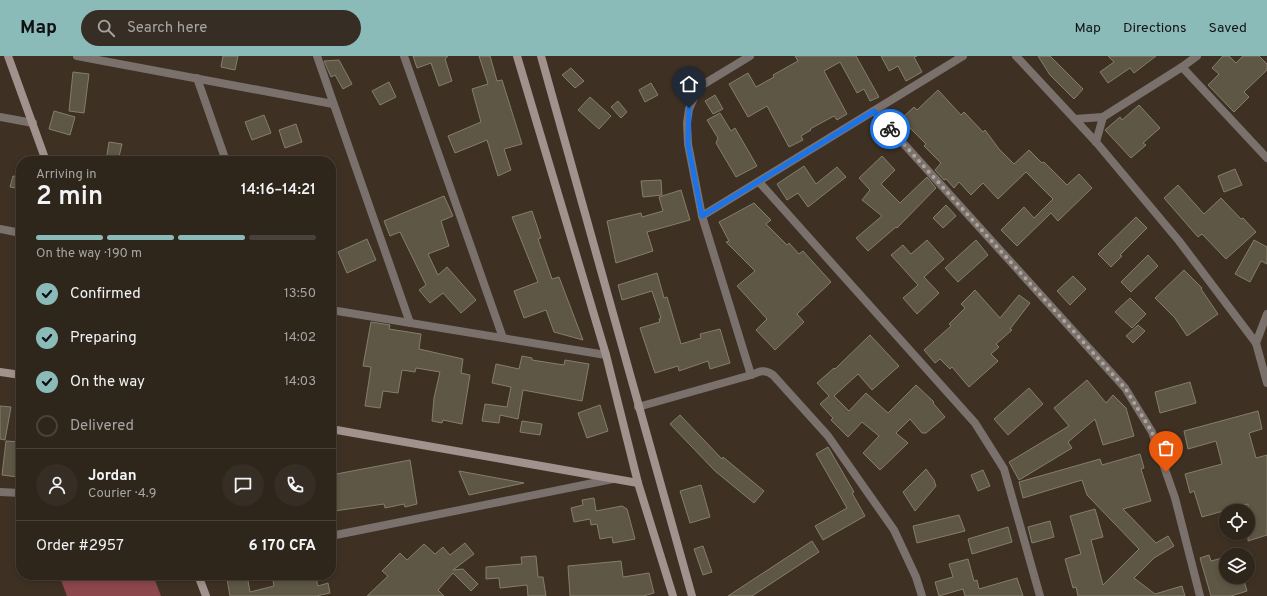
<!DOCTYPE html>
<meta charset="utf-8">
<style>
:root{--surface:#2e251b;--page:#362d24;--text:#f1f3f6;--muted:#a7a5a3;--line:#49423a;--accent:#8bbbb9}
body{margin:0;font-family:Overpass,sans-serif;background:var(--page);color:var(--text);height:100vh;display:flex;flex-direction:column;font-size:15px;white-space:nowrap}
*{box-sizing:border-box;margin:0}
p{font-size:13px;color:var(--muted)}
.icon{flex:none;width:22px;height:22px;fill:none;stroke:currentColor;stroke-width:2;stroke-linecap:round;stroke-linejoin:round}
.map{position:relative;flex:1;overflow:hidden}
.side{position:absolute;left:16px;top:100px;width:320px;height:424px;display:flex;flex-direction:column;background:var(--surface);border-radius:16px;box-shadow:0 2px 6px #0003,0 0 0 1px var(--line)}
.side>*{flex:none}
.fabs{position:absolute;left:1219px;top:448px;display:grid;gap:8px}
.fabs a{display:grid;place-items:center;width:36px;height:36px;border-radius:50%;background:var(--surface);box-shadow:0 2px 6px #0003,0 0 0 1px var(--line);font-size:20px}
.pin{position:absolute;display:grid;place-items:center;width:34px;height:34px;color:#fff;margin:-41px -17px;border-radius:50% 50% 50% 0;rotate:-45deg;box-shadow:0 0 4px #0007}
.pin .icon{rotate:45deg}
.courier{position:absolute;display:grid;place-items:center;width:40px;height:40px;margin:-20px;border:3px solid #1a73e8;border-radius:50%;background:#fff;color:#222;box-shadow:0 1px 5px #0007}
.overview em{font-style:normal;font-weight:600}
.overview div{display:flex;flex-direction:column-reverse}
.overview{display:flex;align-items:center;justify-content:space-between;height:68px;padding:0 20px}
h1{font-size:26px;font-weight:600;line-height:30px}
.bar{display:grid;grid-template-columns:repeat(4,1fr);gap:6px 4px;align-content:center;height:48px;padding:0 20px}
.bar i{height:5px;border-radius:3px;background:var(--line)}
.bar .on{background:var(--accent)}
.bar p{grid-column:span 4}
.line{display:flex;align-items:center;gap:10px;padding:0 20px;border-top:1px solid var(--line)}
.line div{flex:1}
.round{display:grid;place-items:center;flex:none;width:42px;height:42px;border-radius:21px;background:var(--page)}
ol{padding:0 20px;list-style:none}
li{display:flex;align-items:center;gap:12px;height:44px}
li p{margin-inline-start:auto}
li .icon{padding:4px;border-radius:50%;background:var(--accent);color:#111;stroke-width:4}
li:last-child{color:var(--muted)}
li i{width:22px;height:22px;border:2px solid var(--line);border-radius:50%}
header{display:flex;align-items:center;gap:24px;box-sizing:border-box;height:56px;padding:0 20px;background:var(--accent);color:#111}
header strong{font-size:19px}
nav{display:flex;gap:22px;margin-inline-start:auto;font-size:14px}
.search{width:280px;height:36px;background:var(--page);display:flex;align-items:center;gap:10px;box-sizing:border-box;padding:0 14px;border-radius:22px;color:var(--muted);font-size:15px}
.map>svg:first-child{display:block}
</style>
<header>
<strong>Map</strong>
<div class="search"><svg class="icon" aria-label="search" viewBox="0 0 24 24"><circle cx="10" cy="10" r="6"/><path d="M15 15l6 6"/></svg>Search here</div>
<nav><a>Map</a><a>Directions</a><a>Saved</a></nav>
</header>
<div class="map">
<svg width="1267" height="540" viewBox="0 0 1267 540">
<rect width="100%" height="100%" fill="#3e3124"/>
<polygon fill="#8b474c" points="59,519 153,519 161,540 67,540"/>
<g fill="#5e5745" stroke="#857e6b">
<polygon points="223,0 238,0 235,14 221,11"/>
<polygon points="413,0 448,0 445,3 452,25 439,30 431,7 417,12"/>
<polygon points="479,0 490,0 497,25 502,24 522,88 504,93 511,114 498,120 487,84 455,97 448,80 481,66 472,33 488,28"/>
<polygon points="795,0 856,0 879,41 870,45 864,33 857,37 840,6 824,15 847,58 837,64 834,60 810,73 811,74 801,80 803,84 789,91 767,50 748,61 729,28 748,17 756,31 774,21 773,19 798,5"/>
<polygon points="881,0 917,0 914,1 922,16 906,25 898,10 889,15"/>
<polygon points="1038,0 1050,0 1083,33 1074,43 1050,19"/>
<polygon points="1108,0 1156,0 1134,17 1130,12 1108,27 1100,16 1114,6"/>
<polygon points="1223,0 1229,0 1236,7 1243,0 1259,0 1267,8 1267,14 1244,36 1249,41 1234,56 1208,29 1219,18 1212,12"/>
<polygon points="339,4 352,28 343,33 335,19 331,21 324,5"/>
<polygon points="571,12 584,25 575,32 562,19"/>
<polygon points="73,16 89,18 84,57 69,55"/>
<polygon points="389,26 396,41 380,49 372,35"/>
<polygon points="651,27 658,39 645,46 639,34"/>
<polygon points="938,34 961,59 964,56 983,76 985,74 999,93 1014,108 1029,94 1042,107 1044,106 1067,129 1079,118 1092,132 1058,165 1051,157 1017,190 1001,174 1024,151 1034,162 1053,143 1026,116 998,143 983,127 971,139 959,126 954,132 946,123 944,124 935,114 941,107 924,90 926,88 901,63 914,51 917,54"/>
<polygon points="715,39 723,53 713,58 705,45"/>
<polygon points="590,41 611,60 599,73 578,54"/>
<polygon points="618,45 627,56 621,62 611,51"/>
<polygon points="1139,49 1160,72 1143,87 1146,89 1131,102 1105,74 1120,61 1122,64"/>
<polygon points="54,55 75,61 70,79 49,73"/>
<polygon points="720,57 731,75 735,72 757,110 736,121 716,87 718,82 707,64"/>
<polygon points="264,59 271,77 252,84 245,66"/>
<polygon points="296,68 302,86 285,92 279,74"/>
<polygon points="109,86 122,88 118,105 106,105"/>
<polygon points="882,100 895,114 881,128 900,147 927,121 936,132 897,172 896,171 868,195 856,182 882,160 862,144 870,134 859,122"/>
<polygon points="804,110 816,128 837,111 846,121 808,151 798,137 787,144 777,128"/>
<polygon points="1235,113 1242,129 1224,136 1218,120"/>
<polygon points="13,120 21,121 21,133 10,131"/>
<polygon points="661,124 662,139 643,141 641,125"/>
<polygon points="1178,129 1204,158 1221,142 1241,163 1243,162 1256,176 1226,203 1202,178 1198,181 1164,142"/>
<polygon points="681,134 690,164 647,176 653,195 616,207 607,165 641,157 642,161 663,155 659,141"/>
<polygon points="444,140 453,160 441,165 449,190 428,198 438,219 447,211 476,244 461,257 443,237 430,247 419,234 426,229 400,176 390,180 384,165"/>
<polygon points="754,147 771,164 766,168 787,189 789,187 799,198 803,195 831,226 797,258 804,266 775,294 756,274 767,263 737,230 755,215 726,186 729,185 719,166"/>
<polygon points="946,149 956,160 943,172 933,162"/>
<polygon points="532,155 541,182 538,183 552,223 559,221 583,284 554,276 546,254 524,262 514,235 538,226 512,161"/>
<polygon points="1136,161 1147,172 1120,199 1122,200 1111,211 1098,198"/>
<polygon points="367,183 376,204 347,217 338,196"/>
<polygon points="927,184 944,203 924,221 939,237 917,258 903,242 918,229 891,199 903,189 911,198"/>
<polygon points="976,184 988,199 958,226 945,212"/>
<polygon points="1254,184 1267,191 1267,208 1261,205 1250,226 1235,218"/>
<polygon points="1148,199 1158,210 1131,236 1121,226"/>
<polygon points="1184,214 1202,232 1201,233 1218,258 1187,280 1175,262 1155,242"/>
<polygon points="657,217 664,242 667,241 681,288 701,282 700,278 720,273 730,307 710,313 708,305 679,315 678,310 655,317 640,272 660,266 659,263 661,262 652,235 622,244 618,229"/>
<polygon points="1073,220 1086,233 1070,249 1057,235"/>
<polygon points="975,234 1000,262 1019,239 1030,247 1010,273 1012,274 996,288 999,291 991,298 998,305 969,331 952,311 950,313 940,303 935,307 924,294 951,270 949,268 965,252 961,248"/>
<polygon points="1130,242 1146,258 1132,272 1115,256"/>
<polygon points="371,266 390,269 389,273 421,278 419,293 463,303 461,317 470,319 462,368 443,364 442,367 432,365 434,342 440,316 416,312 415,316 402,314 398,337 383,335 380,352 365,350 371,311 363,310"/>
<polygon points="1138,269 1145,275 1133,287 1126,280"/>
<polygon points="870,279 899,310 872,334 858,318 834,340 849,355 866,337 888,357 916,329 934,346 933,347 945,361 926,377 922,377 910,363 896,377 908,387 880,414 863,397 879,380 862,366 848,381 831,364 833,362 820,348 829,340 817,327 834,312 835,313"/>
<polygon points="522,300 532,302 532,304 564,309 565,304 589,308 582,345 523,334 518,363 500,359 499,367 482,365 485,348 507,351 511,331 492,327 496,308 519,313"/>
<polygon points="1087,324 1106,347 1113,339 1126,352 1134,380 1103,389 1095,363 1068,386 1072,392 1019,424 1009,406 1069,370 1054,352"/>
<polygon points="1190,326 1196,347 1160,357 1155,336"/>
<polygon points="1029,332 1043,348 1008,379 994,363"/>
<polygon points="600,349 608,375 587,382 578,357"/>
<polygon points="0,350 11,351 5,384 0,383"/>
<polygon points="1258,355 1262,373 1249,377 1256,402 1267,399 1267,479 1248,485 1248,448 1202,461 1194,435 1190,437 1185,418 1222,408 1216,385 1188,393 1184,375"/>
<polygon points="680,359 722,403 723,401 764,435 754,447 715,415 670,368"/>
<polygon points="522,365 542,368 540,379 520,376"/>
<polygon points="6,385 21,386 21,412 19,411 18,421 2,419"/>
<polygon points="828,391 854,436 852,437 865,460 823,484 815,470 847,452 816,398"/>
<polygon points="1140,398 1144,412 1141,413 1151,445 1123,453 1156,487 1168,480 1174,490 1154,502 1134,522 1155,538 1182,530 1185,540 1078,540 1076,531 1073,532 1065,503 1081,498 1070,460 1095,453 1103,481 1091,484 1103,529 1139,493 1087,439 1082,424 1023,442 1019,426 1100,403 1102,409"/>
<polygon points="410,404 417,448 405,451 404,448 385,452 384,448 334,455 331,439 331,419"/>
<polygon points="926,413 934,424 936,430 915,455 903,436"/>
<polygon points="983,414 990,430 978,435 971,419"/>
<polygon points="459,415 524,427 469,439"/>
<polygon points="701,429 710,461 690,467 680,435"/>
<polygon points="594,442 596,455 622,450 627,453 635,483 613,487 612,481 600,483 597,468 591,469 590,463 574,466 571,452 583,449 582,444"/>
<polygon points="959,459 965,475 917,487 913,470"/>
<polygon points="1050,465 1054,481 1032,487 1028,471"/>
<polygon points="1008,471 1012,486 972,498 968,483"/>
<polygon points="812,485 819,496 752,540 728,540"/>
<polygon points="465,487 474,498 453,514 463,513 478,528 471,535 453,517 438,534 444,540 367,540 388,520 382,515 400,497 407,504 424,488 435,498 443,491 450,499"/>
<polygon points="703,490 712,516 703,519 694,493"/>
<polygon points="1209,499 1211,505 1226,501 1226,521 1243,521 1247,535 1231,540 1211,540 1200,502"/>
<polygon points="536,500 538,521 543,521 546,540 528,540 527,529 500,532 499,522 486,523 486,511 522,508 521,501"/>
<polygon points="968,503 974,525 977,524 979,533 1017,522 1023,540 965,540 963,533 939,540 935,526 953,521 949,508"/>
<polygon points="621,505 623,521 649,517 654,537 643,540 570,540 568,510"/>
<polygon points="237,519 247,519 250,536 274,530 272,519 315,519 318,530 328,527 330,537 316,540 230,540 227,523 237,521"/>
</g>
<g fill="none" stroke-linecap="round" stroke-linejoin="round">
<g stroke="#7a716d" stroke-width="8">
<polyline points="77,0 333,48"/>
<polyline points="317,0 410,267"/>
<polyline points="404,0 503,282"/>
<path d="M 750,0 L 699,31 L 689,53 L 687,67 L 688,88 L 702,160 L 751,319 C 760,315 765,313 773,319 L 828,380 L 894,474 L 916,521 L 922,540"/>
<polyline points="1016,0 1096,86 1179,185 1256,287"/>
<polyline points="1182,11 1267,102"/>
<polyline points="197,22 226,105"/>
<polyline points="874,55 1125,332 1152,376 1175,442 1200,540"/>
<polyline points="0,61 33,67"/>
<polyline points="1075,63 1103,61 1182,11 1197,0"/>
<polyline points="1096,86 1103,61"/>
<polyline points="759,126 975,367 1004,413 1040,540"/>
<polyline points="702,160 963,0"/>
<polyline points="0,173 21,177"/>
<polyline points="331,254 606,299"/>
<polyline points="1267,258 1256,287 1267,327"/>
<polyline points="638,351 751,319"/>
<polyline points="0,436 21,437"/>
<polyline points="331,480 613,423"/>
</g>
<g stroke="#a2928d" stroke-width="8">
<polyline points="8,0 46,105"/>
<polyline points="517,0 606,299 638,427 673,540"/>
<polyline points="541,0 692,540"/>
<polyline points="0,316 21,319"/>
<polyline points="331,373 638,427"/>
<polyline points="198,519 206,540"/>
</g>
</g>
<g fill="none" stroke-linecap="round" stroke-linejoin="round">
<polyline stroke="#afa59b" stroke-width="4" stroke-dasharray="0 7.2" points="890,73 1125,332 1152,376 1166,416"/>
<polyline stroke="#1a73e8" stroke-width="5" points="689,52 688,88 702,160 874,55 890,73"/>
</g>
</svg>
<div class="fabs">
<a><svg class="icon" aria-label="locate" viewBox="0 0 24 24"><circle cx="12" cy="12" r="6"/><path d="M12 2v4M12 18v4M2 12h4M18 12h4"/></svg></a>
<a><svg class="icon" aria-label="layers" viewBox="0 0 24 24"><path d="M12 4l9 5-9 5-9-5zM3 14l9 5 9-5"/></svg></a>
</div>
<div class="pin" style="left:1166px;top:416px;background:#ea580c"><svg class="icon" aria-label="bag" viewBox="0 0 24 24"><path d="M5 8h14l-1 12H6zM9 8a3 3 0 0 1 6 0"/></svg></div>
<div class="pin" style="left:689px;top:52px;background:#1f2937"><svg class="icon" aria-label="home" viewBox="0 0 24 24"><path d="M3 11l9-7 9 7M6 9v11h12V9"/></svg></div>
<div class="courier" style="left:890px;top:73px"><svg class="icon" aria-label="bike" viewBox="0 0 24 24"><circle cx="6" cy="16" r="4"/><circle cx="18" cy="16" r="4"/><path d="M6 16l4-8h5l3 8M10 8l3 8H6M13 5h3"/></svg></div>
<section class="side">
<div class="overview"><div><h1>2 min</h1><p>Arriving in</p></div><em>14:16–14:21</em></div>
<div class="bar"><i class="on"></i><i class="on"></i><i class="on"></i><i></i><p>On the way · 190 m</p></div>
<ol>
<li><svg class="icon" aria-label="check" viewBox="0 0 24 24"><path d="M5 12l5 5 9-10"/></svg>Confirmed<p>13:50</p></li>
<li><svg class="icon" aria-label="check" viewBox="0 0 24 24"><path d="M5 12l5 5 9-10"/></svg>Preparing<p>14:02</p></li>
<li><svg class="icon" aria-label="check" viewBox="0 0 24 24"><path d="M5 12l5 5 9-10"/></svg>On the way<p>14:03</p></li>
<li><i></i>Delivered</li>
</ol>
<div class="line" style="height:72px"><a class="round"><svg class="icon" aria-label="person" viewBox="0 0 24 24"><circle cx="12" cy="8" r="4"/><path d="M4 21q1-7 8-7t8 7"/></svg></a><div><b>Jordan</b><p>Courier · 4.9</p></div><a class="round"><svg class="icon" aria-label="chat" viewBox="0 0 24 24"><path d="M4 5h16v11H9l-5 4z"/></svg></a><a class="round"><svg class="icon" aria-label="phone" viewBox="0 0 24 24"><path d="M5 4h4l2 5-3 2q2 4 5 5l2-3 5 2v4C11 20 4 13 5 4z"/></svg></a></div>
<div class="line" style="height:52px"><div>Order #2957</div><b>6 170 CFA</b></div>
</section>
</div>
